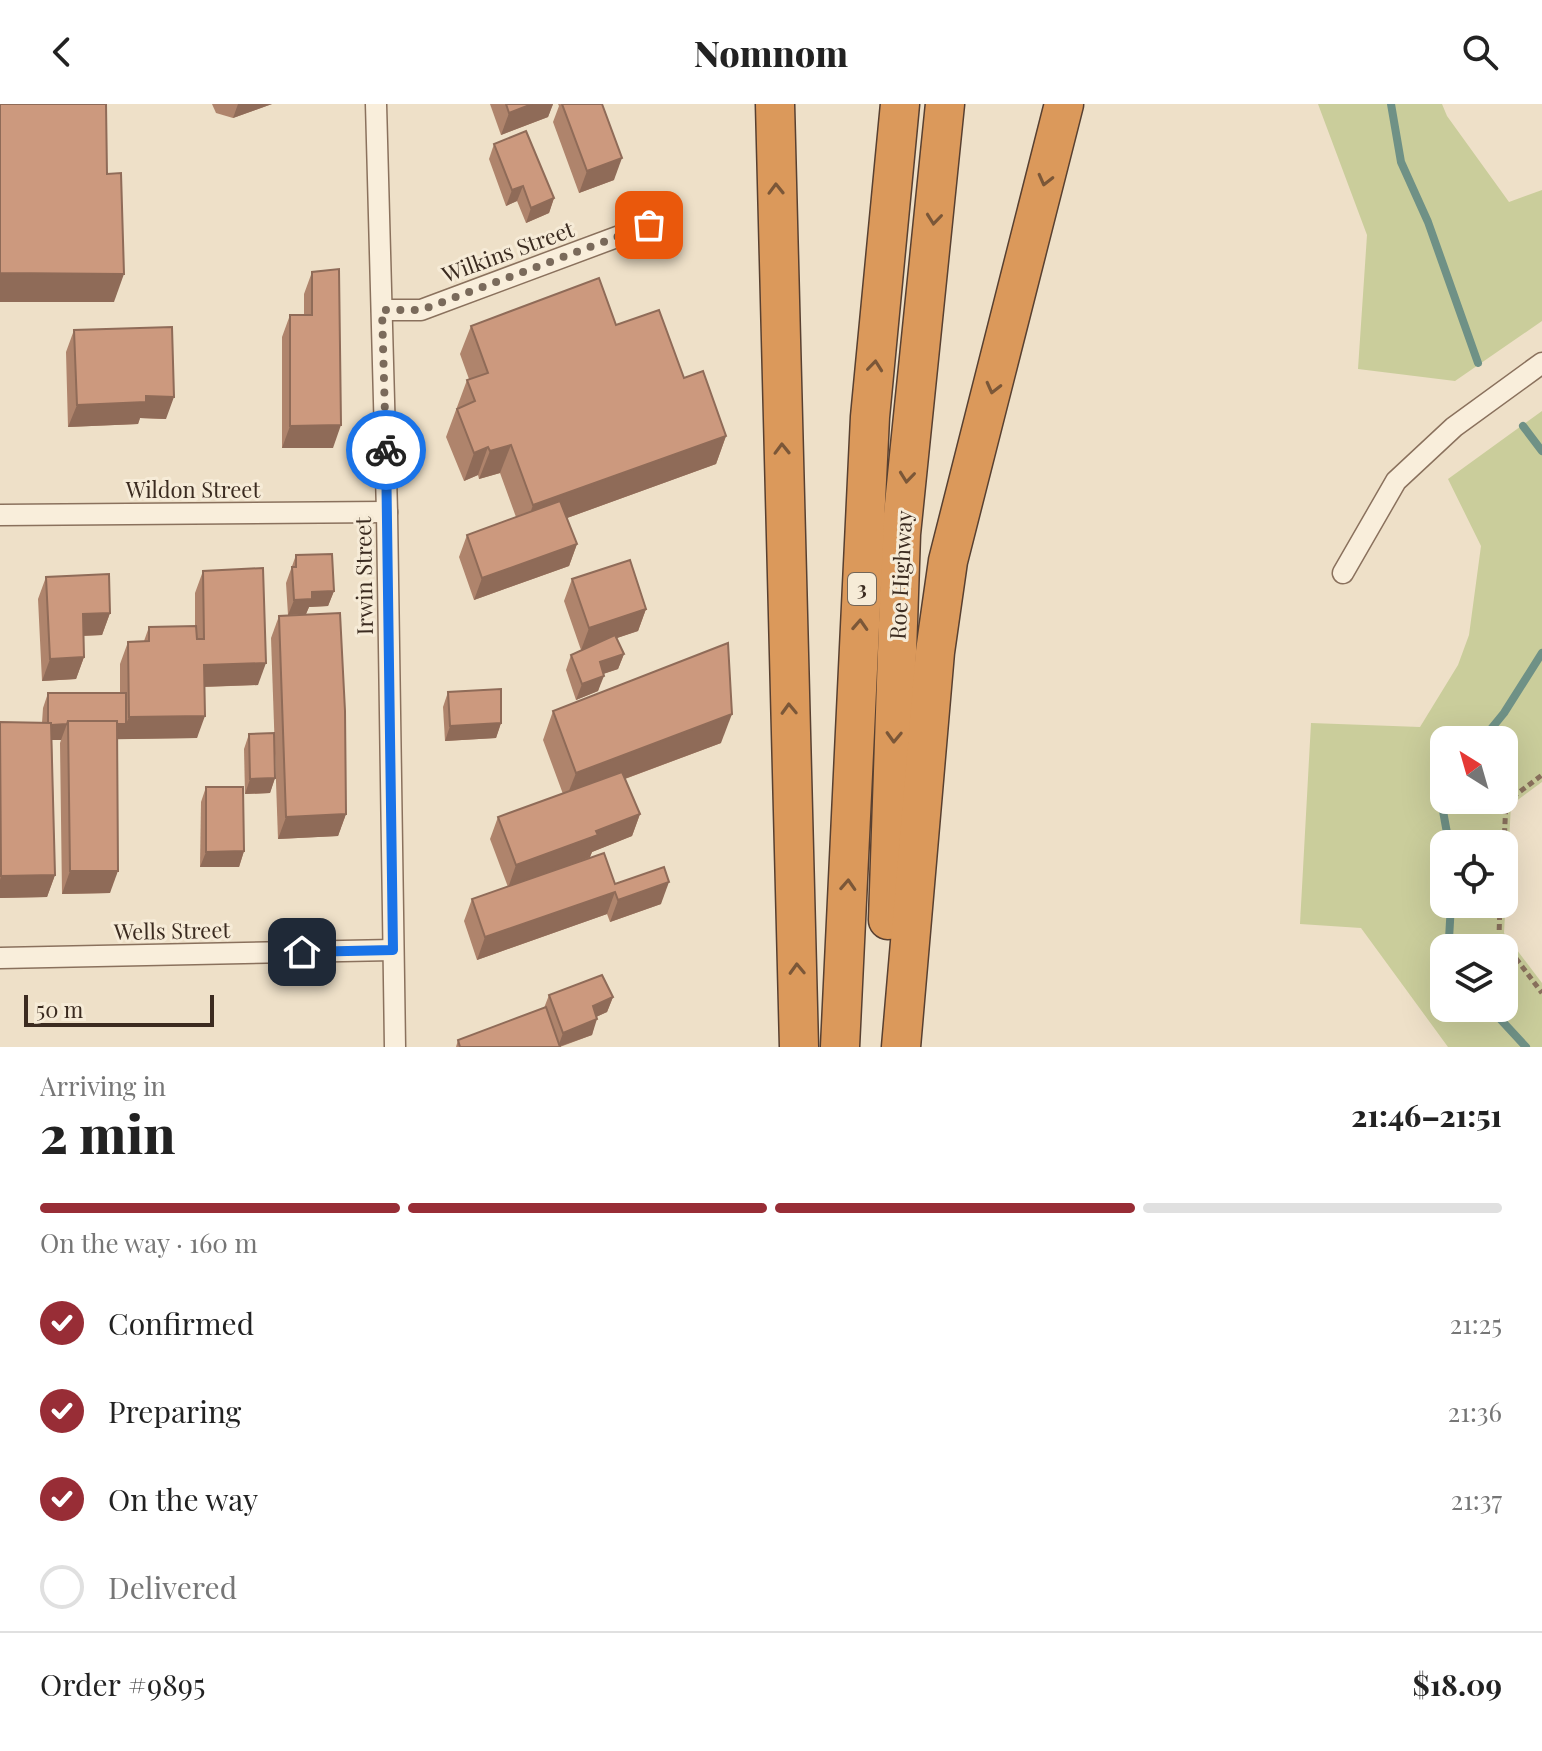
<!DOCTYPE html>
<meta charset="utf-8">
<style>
:root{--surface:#fff;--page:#f6f6f6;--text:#222;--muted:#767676;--line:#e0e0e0;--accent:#982d36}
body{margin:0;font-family:"Playfair Display",serif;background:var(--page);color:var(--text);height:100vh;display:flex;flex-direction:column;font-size:30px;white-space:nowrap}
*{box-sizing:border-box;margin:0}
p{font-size:26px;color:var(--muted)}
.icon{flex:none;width:44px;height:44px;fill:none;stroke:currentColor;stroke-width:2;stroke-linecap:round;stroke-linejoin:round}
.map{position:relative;height:943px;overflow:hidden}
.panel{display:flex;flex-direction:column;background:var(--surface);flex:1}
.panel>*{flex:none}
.needle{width:52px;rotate:323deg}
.buttons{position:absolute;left:1430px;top:622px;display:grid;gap:16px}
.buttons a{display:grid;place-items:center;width:88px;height:88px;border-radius:16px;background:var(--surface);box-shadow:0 8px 32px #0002;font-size:40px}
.scale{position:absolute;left:24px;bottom:20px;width:190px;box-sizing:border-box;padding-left:8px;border:4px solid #3b2b20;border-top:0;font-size:22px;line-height:28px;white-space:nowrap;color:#3b2b20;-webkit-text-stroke:6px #f6ebd7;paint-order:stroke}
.pin{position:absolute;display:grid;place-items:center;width:68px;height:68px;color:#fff;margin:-34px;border-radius:16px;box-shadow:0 4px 12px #0006}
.courier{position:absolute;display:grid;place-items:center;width:80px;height:80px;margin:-40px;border:6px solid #1a73e8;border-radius:50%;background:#fff;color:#222;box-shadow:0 2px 10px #0007}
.headline em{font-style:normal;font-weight:800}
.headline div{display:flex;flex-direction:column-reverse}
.headline{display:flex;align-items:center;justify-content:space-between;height:136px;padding:0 40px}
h1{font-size:52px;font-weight:800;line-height:60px}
.bar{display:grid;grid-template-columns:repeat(4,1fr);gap:12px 8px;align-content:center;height:96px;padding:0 40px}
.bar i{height:10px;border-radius:6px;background:var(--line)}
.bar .on{background:var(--accent)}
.bar p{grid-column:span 4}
.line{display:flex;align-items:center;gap:20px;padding:0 40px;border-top:2px solid var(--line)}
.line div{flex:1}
ol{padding:0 40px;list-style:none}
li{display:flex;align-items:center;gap:24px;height:88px}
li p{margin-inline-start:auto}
li .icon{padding:8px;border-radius:50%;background:var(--accent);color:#fff;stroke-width:4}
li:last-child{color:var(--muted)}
li i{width:44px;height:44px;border:4px solid var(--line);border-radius:50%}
header{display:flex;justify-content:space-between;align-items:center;height:104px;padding:0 40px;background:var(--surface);font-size:36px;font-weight:800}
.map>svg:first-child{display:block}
</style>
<header><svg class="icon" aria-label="back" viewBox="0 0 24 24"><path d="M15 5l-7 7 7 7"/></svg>Nomnom<svg class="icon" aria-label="search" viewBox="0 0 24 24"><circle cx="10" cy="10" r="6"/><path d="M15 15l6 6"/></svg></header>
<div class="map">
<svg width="1542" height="943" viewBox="0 0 1542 943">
<rect width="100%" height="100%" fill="#eee0c8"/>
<g fill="#cacd9b" fill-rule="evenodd">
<polygon points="1318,0 1442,0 1447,12 1509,98 1542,86 1542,217 1455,277 1358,265 1367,131"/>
<path d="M 1542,307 L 1542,678 L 1511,701 L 1504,829 L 1542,879 L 1542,943 L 1448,943 L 1361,824 L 1300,820 L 1311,619 L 1420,623 L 1458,561 L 1469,531 L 1481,442 L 1448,375 ZM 1444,636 L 1504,636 L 1504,696 L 1444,696 ZM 1504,740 L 1504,800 L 1444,800 L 1444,740 ZM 1504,844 L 1504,904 L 1444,904 L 1444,844 Z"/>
</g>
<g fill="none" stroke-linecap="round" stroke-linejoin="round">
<g stroke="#6f9186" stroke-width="8">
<polyline points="1391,0 1401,58 1428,118 1478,259"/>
<polyline points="1523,322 1542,347"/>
<polyline points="1482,636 1504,609 1542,549"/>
<polyline points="1447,696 1443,707 1449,740"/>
<polyline points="1451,800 1449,835 1454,844"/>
<polyline points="1490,904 1526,943"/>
</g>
<defs>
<g id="street">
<polyline points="376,0 387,408 395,943"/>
<polyline points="382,206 421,206 649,121"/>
<polyline points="0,411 387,408"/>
<polyline points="1343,469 1396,377 1454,323 1542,259"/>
<polyline points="0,854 393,846"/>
</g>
<g id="highway">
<polyline points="775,0 799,943"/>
<polyline points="888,816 901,430 945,0"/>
<polyline points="840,943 870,313 900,0"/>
<polyline points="901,943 935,548 948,457 1064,0"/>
</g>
</defs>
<use href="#street" stroke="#8a715d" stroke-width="23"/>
<use href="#highway" stroke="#584031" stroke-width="41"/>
<g stroke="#8a715d" stroke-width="5" stroke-dasharray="6 4" stroke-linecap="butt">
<polyline points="1504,740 1506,698 1542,671"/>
<polyline points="1500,800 1499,832 1542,889"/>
</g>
<use href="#street" stroke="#f9eedb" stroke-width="20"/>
<use href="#highway" stroke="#db995b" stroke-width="38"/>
</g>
<g fill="#af846c">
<polygon points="212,0 272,0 233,14 216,9"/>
<polygon points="490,0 553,0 548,13 501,31"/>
<polygon points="558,0 602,0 614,76 579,89 553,18 559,2"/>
<polygon points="494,40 554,94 549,109 526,119 517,97 506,102 489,55"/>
<polygon points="312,168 333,344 282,344 282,233 290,211 304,211 304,190"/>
<polygon points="616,221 684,274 726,332 716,360 567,414 577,440 569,462 474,496 459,453 467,431 516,413 500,369 479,375 478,371 464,377 446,333 467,276 469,275 460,250 471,222"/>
<polygon points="74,226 166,315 140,314 138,320 68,323 66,248"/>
<polygon points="296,451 334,487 328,502 309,503 306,510 288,511 286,479"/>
<polygon points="203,467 258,581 205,583 197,634 117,635 110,789 62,790 60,639 61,636 52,636 55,771 47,793 0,794 0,618 42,619 43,604 48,589 120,589 120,560 128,538 144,537 149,523 195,522 195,489"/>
<polygon points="46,473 110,509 102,531 84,532 84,553 76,575 42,577 38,495"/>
<polygon points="572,475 646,505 638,527 617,534 624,550 618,565 603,570 598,587 576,596 566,566 571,551 581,546 564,497"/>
<polygon points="279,512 346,710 338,732 278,735 271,534"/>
<polygon points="448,588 501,619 496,634 445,637 443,603"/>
<polygon points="553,607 721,639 625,675 640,710 632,732 592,748 590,753 615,780 661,800 610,818 607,810 477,856 464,817 472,795 508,783 490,735 498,713 563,690 543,636"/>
<polygon points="249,630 275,674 270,689 245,690 244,645"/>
<polygon points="206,683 244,747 239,763 200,763 201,698"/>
<polygon points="549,891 613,893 607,908 596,913 592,931 560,943 456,943 458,936 544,904"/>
</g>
<g fill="#8f6b58">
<polygon points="238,0 272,0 233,14"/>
<polygon points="532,0 553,0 548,13 501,31 509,9"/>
<polygon points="622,54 614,76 579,89 587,67"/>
<polygon points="523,82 517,97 506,102 512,86"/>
<polygon points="554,94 549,109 526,119 531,104"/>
<polygon points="0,169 124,170 114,198 0,198"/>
<polygon points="146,292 174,293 166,315 140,314 138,320 68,323 77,301"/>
<polygon points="341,321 333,344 282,344 290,322"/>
<polygon points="726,332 716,360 523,430 533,401"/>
<polygon points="511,341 500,369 479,375 490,347"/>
<polygon points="488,343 478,371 464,377 474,349"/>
<polygon points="577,440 569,462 474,496 482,474"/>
<polygon points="334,487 328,502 309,503 306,510 288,511 294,496 312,488"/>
<polygon points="646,505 638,527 581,546 589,524"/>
<polygon points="110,509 102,531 75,532 83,510"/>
<polygon points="624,550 618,565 594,573 600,558"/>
<polygon points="84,553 76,575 42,577 50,555"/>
<polygon points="266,559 258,581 196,583 204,561"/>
<polygon points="604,572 598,587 576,596 582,580"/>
<polygon points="732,610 721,639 565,697 576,669"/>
<polygon points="205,612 197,634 68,636 68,620 126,620 129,613"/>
<polygon points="501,619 496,634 445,637 450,622"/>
<polygon points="67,620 61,636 42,636 48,621"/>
<polygon points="275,674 270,689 245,690 250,675"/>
<polygon points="346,710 338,732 278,735 286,713"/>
<polygon points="640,710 632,732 592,748 590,753 508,784 516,761 596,727"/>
<polygon points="244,747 239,763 200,763 206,748"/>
<polygon points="70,767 118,767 110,789 62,790"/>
<polygon points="55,771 47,793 0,794 0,776 1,772"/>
<polygon points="669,778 661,800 610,818 618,796"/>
<polygon points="615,788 607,810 477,856 485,833"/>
<polygon points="613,893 607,908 587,917 593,902"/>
<polygon points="597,915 592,931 558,943 563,929"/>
</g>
<g fill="#cc997e" stroke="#8f6b58" stroke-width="2">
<polygon points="0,0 106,0 107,70 121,69 124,170 0,169"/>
<polygon points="506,0 532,0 509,9"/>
<polygon points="562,0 602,0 622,54 587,67"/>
<polygon points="526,27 554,94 531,104 523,82 512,86 494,40"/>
<polygon points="339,165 341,321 290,322 290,211 312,211 312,168"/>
<polygon points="599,174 616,221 659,206 684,274 703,267 726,332 533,401 511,341 490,347 488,343 474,349 457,305 475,297 467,276 488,269 471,222"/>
<polygon points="172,223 174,293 146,292 146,298 77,301 74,226"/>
<polygon points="560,397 577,440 482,474 467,431"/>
<polygon points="332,450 334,487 312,488 312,495 294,496 292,463 296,463 296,451"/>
<polygon points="630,456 646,505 589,524 572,475"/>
<polygon points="263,464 266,559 204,561 205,612 129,613 128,538 149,537 149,523 196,522 197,535 204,535 203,467"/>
<polygon points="109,470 110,509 83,510 84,553 50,555 46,473"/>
<polygon points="340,509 345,607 346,710 286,713 279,512"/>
<polygon points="615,531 624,550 600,558 604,572 582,580 571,551"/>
<polygon points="728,539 732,610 576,669 553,607"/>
<polygon points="501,585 501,619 450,622 448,588"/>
<polygon points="48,589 126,589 126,620 117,620 117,617 68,617 67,620 51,621 51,619 48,619"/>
<polygon points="68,617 117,617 118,767 70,767"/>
<polygon points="0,618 51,619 55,771 1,772"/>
<polygon points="274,629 275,674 250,675 249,630"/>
<polygon points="622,668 640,710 596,727 598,731 516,761 498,713"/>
<polygon points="206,683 243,683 244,747 206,748"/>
<polygon points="604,749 615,780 664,763 669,778 618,796 615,788 485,833 472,795"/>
<polygon points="602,871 613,893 593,902 597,915 563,929 549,891"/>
<polygon points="546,903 560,943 460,943 458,936"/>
</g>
<defs><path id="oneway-chevron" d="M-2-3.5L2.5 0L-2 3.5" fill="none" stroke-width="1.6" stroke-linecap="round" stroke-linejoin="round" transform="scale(2)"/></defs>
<g stroke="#7b5738">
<use href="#oneway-chevron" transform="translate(1045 76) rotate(104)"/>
<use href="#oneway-chevron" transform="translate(776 85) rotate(-91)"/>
<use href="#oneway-chevron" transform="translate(934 115) rotate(96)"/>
<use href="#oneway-chevron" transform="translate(875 262) rotate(-84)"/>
<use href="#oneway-chevron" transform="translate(993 284) rotate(104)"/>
<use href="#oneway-chevron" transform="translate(782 345) rotate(-91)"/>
<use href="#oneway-chevron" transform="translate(907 373) rotate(96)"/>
<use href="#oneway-chevron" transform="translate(860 521) rotate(-87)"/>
<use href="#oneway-chevron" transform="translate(789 605) rotate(-92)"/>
<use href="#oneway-chevron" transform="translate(894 633) rotate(92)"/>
<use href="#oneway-chevron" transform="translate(848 781) rotate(-87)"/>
<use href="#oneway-chevron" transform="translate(797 865) rotate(-92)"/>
</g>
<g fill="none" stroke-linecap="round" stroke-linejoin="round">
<polyline stroke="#7a6a5b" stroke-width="8" stroke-dasharray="0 14.4" points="386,346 382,206 421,206 649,121"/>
<polyline stroke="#1a73e8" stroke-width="10" points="302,848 393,846 386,346"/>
</g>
<g text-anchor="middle" stroke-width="6" stroke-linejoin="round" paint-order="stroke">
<rect fill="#f6ebd7" stroke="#736557" stroke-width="2" x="848" y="469" width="28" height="32" rx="6"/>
<g font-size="20" font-weight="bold" fill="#3b2b20">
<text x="862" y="492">3</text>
</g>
<g font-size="22" fill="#3b2b20" stroke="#f6ebd7">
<text transform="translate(508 148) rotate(-20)" y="8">Wilkins Street</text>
<text x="193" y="394">Wildon Street</text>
<text transform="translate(901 471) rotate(-87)" y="8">Roe Highway</text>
<text transform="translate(364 472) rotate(-91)" y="8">Irwin Street</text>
<text transform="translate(172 827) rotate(-1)" y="8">Wells Street</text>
</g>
</g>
</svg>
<div class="buttons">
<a><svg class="needle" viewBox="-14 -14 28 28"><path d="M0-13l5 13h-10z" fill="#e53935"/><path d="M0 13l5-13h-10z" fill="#767676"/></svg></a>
<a><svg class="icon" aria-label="locate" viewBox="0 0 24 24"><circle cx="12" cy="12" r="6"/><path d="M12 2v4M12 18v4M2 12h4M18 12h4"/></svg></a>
<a><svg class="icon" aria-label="layers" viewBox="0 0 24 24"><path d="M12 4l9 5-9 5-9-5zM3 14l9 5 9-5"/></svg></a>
</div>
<div class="scale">50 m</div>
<div class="pin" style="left:649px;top:121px;background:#ea580c"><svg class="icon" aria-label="bag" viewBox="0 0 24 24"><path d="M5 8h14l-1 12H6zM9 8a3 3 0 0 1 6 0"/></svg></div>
<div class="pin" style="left:302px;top:848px;background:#1f2937"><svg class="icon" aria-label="home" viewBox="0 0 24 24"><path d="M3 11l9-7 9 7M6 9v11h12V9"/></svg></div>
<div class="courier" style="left:386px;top:346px"><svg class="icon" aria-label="bike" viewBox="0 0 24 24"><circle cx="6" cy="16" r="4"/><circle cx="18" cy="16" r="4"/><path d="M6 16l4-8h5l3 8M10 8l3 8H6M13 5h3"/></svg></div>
</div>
<section class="panel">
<div class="headline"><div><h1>2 min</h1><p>Arriving in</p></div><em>21:46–21:51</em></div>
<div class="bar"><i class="on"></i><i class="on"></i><i class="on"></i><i></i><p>On the way · 160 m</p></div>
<ol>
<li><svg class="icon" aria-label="check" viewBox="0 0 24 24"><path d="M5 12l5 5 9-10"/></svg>Confirmed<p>21:25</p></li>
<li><svg class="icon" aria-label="check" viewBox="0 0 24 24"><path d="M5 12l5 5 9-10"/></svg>Preparing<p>21:36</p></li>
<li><svg class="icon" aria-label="check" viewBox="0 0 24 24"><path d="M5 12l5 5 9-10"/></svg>On the way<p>21:37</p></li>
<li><i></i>Delivered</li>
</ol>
<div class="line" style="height:104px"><div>Order #9895</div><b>$18.09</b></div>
</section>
